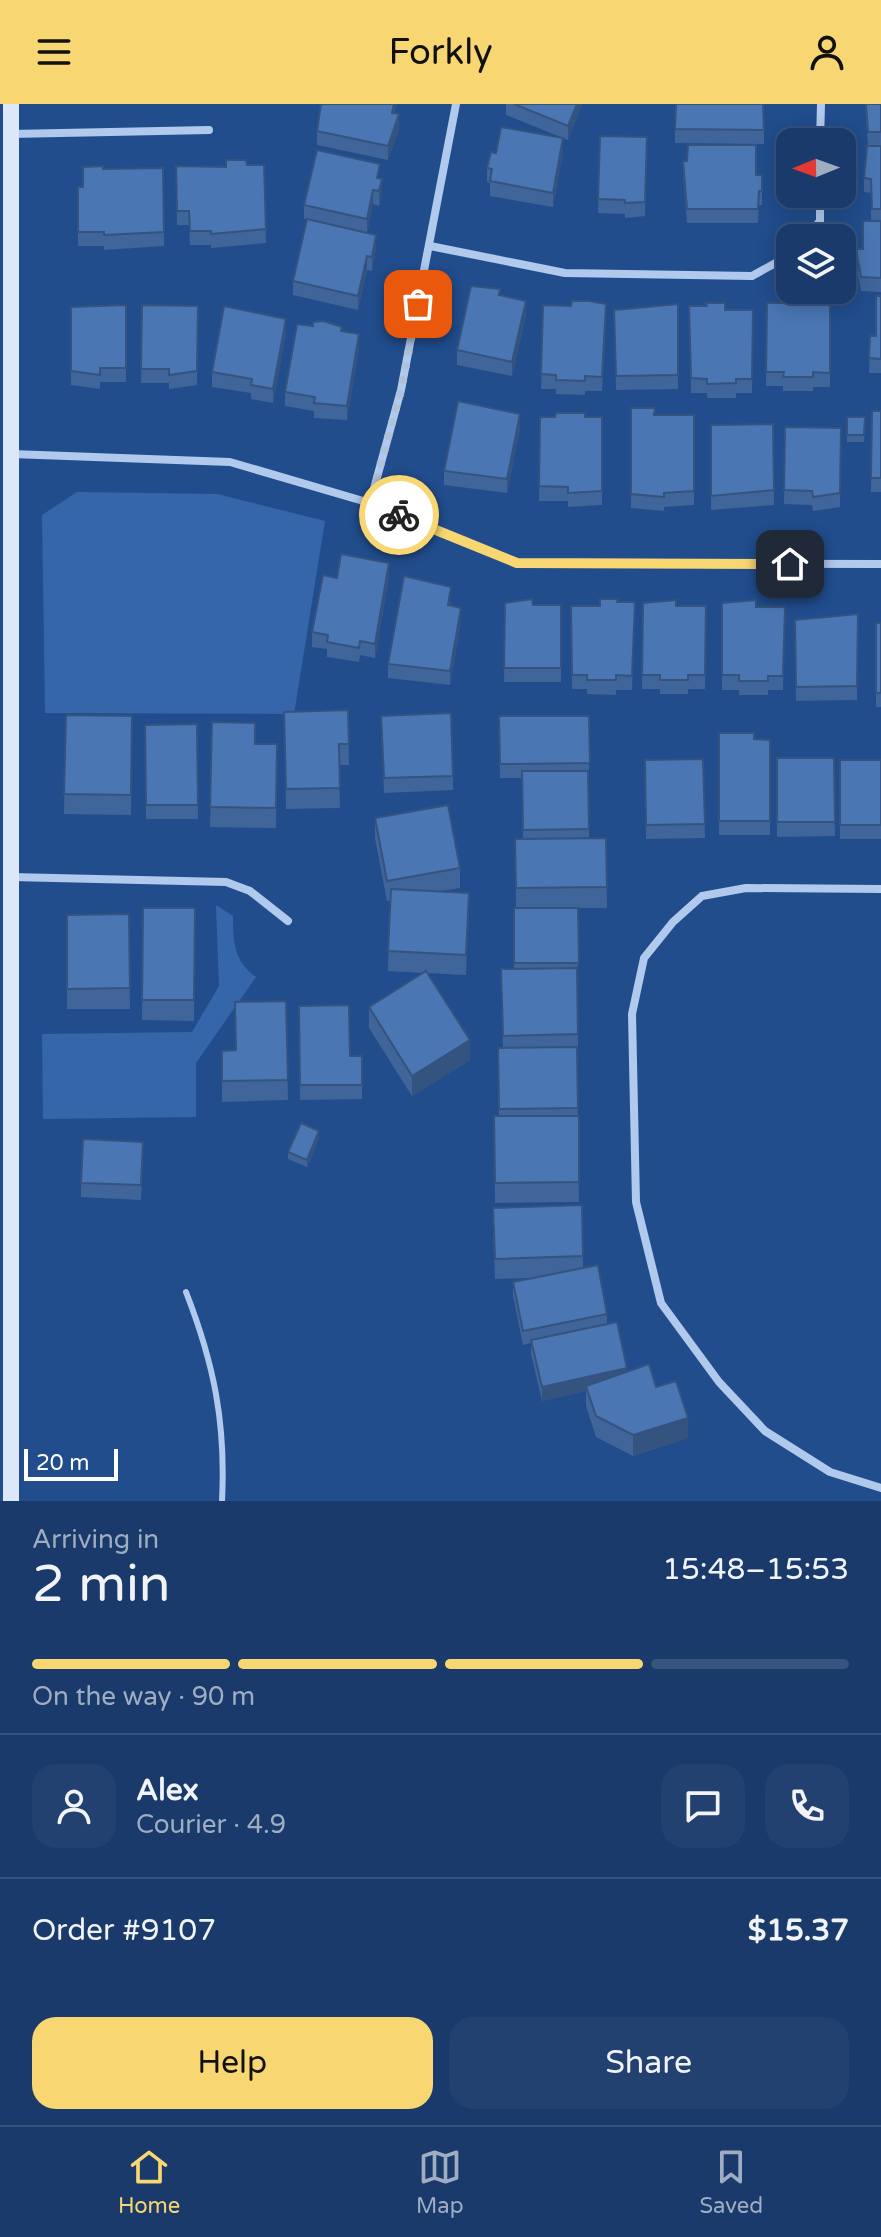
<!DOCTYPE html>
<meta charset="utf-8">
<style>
:root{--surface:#193a6a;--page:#224170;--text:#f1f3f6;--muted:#9fadc1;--line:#37547e;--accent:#f8d671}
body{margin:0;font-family:"Varela Round",sans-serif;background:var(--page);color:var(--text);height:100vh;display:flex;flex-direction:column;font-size:30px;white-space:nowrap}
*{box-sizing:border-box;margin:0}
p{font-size:26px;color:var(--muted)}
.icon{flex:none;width:44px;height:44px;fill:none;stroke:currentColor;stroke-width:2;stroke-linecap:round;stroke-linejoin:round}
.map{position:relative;height:1397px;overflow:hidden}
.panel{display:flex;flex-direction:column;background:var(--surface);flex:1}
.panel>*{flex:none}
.needle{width:52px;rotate:269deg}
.controls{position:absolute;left:776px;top:24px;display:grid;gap:16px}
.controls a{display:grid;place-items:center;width:80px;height:80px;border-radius:16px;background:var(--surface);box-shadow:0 4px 20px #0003,0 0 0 2px var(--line);font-size:40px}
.scale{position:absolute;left:24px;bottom:20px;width:94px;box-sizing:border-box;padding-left:8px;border:4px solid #fff;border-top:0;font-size:22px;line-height:28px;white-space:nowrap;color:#fff;-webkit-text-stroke:6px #214d8d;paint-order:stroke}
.pin{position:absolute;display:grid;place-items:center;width:68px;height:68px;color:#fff;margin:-34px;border-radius:16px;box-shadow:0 4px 12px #0006}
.courier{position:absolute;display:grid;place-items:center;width:80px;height:80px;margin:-40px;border:6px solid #f8d671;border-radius:50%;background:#fff;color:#222;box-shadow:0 2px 10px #0007}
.overview em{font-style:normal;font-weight:600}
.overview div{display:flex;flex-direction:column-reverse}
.overview{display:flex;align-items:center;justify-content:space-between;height:136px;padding:0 32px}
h1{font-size:52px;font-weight:600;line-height:60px}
.bar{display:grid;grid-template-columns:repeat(4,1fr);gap:12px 8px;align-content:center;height:96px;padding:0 32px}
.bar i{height:10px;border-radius:6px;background:var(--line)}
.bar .current{background:var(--accent)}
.bar p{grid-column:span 4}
.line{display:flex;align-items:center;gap:20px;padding:0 32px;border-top:2px solid var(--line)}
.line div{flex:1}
.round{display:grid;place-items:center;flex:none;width:84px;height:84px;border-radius:24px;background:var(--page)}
.cta{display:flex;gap:16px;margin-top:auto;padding:16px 32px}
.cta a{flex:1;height:92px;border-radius:24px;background:var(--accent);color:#111;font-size:32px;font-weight:600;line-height:92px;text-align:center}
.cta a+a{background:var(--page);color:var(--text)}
header{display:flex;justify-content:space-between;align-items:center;height:104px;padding:0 32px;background:var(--accent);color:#111;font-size:36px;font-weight:600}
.menu{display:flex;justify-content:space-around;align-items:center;height:112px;border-top:2px solid var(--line);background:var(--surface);font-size:22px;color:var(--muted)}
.menu a{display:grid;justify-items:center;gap:4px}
.menu .current{color:var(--accent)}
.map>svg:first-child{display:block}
</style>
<header><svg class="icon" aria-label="menu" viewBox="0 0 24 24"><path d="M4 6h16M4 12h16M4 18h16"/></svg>Forkly<svg class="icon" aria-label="person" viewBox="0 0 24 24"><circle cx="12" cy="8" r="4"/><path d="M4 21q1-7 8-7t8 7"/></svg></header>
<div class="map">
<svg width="881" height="1397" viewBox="0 0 881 1397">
<rect width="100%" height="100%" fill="#214d8d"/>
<g fill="#3566aa">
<polygon points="77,388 217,390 325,417 294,610 45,609 42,411"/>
<path d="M 216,801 L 233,812 C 233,839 234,857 256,873 L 196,959 L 196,1013 L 43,1015 L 42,930 L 192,928 L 219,882 Z"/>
</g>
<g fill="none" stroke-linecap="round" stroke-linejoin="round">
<path stroke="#b0c9ec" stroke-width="6" d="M 186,1188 C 214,1260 226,1319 222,1397"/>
<g stroke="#b0c9ec" stroke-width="8">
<polyline points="11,30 209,26"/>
<polyline points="820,38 821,0"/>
<polyline points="806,134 820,117 820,90"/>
<polyline points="430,142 565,169 752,172 790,151"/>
<polyline points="12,350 230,358 370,399 517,459 881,460"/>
<polyline points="370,399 401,286 456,0"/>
<polyline points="11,773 226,778 250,787 288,817"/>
<polyline points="881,785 746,784 702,792 673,818 644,854 632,910 636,1098 661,1199 719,1278 765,1327 830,1368 881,1384"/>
</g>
<polyline stroke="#dce7f9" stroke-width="16" points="11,0 11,1397"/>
</g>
<g fill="#40659b">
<polygon points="506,0 582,0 568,36 506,11"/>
<polygon points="865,0 881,0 881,188 861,187 856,159 856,145 863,145 871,117 871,89 864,88 864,74 868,42"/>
<polygon points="395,9 399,25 388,56 317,41 317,27"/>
<polygon points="675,25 764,26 764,40 675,39"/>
<polygon points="600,32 647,33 645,112 625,114 625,110 598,109"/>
<polygon points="496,49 563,49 553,103 490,92 490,79 487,78 487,64"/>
<polygon points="683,57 756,71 762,71 762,101 759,101 758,119 687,119 683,72"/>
<polygon points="247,61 264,61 266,139 211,144 211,141 190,141 189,121 177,121 176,62 226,63"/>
<polygon points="163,64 164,142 104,146 104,142 78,142 78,83 83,83 103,65"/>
<polygon points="380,75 382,89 379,102 373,100 367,129 376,145 372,167 367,166 358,206 293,191 293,177 307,115 304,115 304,101"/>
<polygon points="500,191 526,211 512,272 457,261 457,246"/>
<polygon points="881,192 881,269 869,269 870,232 876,232"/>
<polygon points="830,196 830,283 813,283 813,287 783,287 783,282 766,282 767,199 797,199"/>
<polygon points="678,200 678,285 616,286 614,206"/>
<polygon points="126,201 126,278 100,278 100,285 71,281 71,203"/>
<polygon points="142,201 198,202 197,281 169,285 169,279 141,279"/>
<polygon points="543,201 606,215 602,287 585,287 585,291 556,290 556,285 541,285"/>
<polygon points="689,202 725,206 753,206 752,289 736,289 736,294 707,294 707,289 691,289"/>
<polygon points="342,227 359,245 347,316 314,314 314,307 285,302 285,288"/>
<polygon points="286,229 273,299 251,295 251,289 212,283 212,268"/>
<polygon points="631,304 655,311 694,311 694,401 664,403 664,407 631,404"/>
<polygon points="872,307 881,307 881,388 871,388"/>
<polygon points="540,313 602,313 602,401 568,403 568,397 539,397"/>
<polygon points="847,313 865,313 864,338 847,338"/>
<polygon points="773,320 774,401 711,406 711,321"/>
<polygon points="785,323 841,324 840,403 813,407 812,401 784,400"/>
<polygon points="520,324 507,389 444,381 444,367"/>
<polygon points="389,473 375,554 360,551 359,558 327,553 327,545 312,543 312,528 337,474"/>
<polygon points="451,497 450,502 461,518 450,581 388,574 388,560"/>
<polygon points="618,498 635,498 632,586 616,586 616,591 587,590 587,585 572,585 571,502 600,502"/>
<polygon points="505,499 561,501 561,578 504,578"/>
<polygon points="643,499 676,502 706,502 705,585 688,585 688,590 660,590 660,585 642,585"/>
<polygon points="722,499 756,503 785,503 783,586 768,586 768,591 739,591 739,586 722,586"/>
<polygon points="858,510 857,596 796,597 795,516"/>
<rect x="876" y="519" width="5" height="84"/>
<polygon points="348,606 349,661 339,661 340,704 286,705 284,608"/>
<polygon points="66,611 132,612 131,711 64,710"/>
<polygon points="499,612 589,612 589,734 606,734 607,804 578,804 578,950 577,951 579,1098 495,1099 494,1012 499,1012 498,944 503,944 501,865 514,865 514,804 516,804 515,735 523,735 522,674 500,674"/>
<polygon points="212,618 255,640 277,640 276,724 210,723"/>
<polygon points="197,620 198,715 146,715 145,621"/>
<polygon points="381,626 453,672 453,686 384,689"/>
<polygon points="719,629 754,635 770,636 770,731 719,731"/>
<polygon points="777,654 834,654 835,732 777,733"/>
<polygon points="703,655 705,734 646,735 645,656"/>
<rect x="840" y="656" width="41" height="79"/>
<polygon points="375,714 460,764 460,784 442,787 469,809 466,871 427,869 470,956 412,992 369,924 369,903 424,869 388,867 390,797 387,797 375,734"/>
<polygon points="143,804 195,804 194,917 142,916"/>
<polygon points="129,810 130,905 67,905 67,811"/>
<polygon points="286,897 288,996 222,998 222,947 236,946"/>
<polygon points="299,902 350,952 362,952 362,995 300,996"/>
<polygon points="319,1035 307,1063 288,1055 288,1048"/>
<polygon points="143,1052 141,1096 81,1093 81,1079"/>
<polygon points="582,1101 583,1164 607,1210 607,1220 627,1268 656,1283 688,1334 633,1352 596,1333 586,1302 586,1287 542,1297 531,1250 531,1239 523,1241 513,1192 513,1178 533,1174 495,1175 493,1124"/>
</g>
<g fill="#34537e">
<polygon points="394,0 397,0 392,23 392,9"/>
<polygon points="577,0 582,0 568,36 568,22"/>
<polygon points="399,10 399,25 388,56 388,42"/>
<polygon points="563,34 563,49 553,103 553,89"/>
<polygon points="382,75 382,89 379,102 379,87"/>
<polygon points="373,86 373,100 367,129 367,115"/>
<polygon points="376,131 376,145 372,167 372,153"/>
<polygon points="367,152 367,166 358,206 358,192"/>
<polygon points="526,197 526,211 512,272 512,258"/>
<polygon points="286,215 286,229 273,299 273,285"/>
<polygon points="359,230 359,245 347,316 347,302"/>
<polygon points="520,310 520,324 507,389 507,375"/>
<polygon points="389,459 389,473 375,554 375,540"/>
<polygon points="461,504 461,518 450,581 450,567"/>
<polygon points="469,789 469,809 466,871 466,851"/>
<polygon points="470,936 470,956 412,992 412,972"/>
<polygon points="319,1027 319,1035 307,1063 307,1056"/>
<polygon points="627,1264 627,1279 586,1282 586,1287 542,1297 542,1283"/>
<polygon points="688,1314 688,1334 633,1352 633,1331"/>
</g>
<g fill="#4a76b4" stroke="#34537e" stroke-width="2">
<polygon points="321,0 394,0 392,9 399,10 388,42 317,27"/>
<polygon points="514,0 577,0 568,22"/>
<polygon points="676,0 763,0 764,26 675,25"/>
<polygon points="866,0 881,0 881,28 868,28"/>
<polygon points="501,23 563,34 553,89 490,77 492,65 487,64 491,48 496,49"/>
<polygon points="600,32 647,33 645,98 625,99 625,96 598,95"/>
<polygon points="688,41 756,41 756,71 762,71 762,87 759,87 758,105 687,105 683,57 687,57"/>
<polygon points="867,42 881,42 881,105 872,105 871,75 864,74"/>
<polygon points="317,46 380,60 377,74 382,75 379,87 373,86 367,115 304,101"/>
<polygon points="226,56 246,56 247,61 264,61 266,125 211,130 211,127 190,127 189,107 177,107 176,62 226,63"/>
<polygon points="103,62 103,65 163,64 164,128 104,131 104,128 78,128 78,83 83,83 83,63"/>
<polygon points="307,115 376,131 372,153 367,152 358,192 293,177"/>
<polygon points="863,117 881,117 881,174 861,173 856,145 863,145"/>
<polygon points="471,182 500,185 499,191 526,197 512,258 457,246"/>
<polygon points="876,192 881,192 881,255 869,254 870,232 876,232"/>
<polygon points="797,193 830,196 830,269 813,268 813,273 783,273 784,268 766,268 767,199 797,199"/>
<polygon points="572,197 589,197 606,200 602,273 585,272 585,277 556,276 556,271 541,270 543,201 571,202"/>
<polygon points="706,199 725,199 725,206 753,206 752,275 736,275 736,279 707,280 707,275 691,274 689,202 707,202"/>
<polygon points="678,200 678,271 616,272 614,206"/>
<polygon points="126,201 126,264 100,264 100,271 71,267 71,203"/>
<polygon points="142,201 198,202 197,267 169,271 169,265 141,265"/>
<polygon points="224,202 286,215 273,285 251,281 252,275 212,268"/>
<polygon points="323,217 342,223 341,227 359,230 347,302 314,299 315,293 285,288 297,220 313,222 313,218"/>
<polygon points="458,297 520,310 507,375 444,367"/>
<polygon points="631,304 655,304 654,311 694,311 694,387 664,389 664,393 631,390"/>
<polygon points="872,307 881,307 881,374 871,374"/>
<polygon points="556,309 585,309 585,313 602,313 602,387 568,389 568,383 539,382 540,313 555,313"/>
<polygon points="847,313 865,313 864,331 847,331"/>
<polygon points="773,320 774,386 711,392 711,321"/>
<polygon points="785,323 841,324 840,389 813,393 812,387 784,386"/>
<polygon points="341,450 389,459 375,540 360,537 359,544 327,538 328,531 312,528 323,471 337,474"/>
<polygon points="404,472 451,483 448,501 461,504 450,567 388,560"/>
<polygon points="532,495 533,501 561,501 561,564 504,564 505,499"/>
<polygon points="600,495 618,495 617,498 635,498 632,572 616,571 616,576 587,576 587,571 572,571 571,502 600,502"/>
<polygon points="676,496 676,502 706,502 705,571 688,571 688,576 660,576 660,571 642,571 643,499"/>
<polygon points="756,496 756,503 785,503 783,572 768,572 768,577 739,577 739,571 722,571 722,499"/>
<polygon points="858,510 857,582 796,583 795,516"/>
<rect x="876" y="519" width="5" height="70"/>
<polygon points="348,606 349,640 339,640 340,684 286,685 284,608"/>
<polygon points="451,609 453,672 384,674 381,612"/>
<polygon points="66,611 132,612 131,691 64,690"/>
<polygon points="499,612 589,612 590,659 500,660"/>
<polygon points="212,618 255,619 255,640 277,640 276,704 210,703"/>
<polygon points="197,620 198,701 146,701 145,621"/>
<polygon points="719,629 754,629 754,635 770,636 770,717 719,717"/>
<polygon points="777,654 834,654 835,718 777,718"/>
<polygon points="703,655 705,720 646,721 645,656"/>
<rect x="840" y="656" width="41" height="65"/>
<polygon points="522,667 588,667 589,725 523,726"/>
<polygon points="448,701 460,764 387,777 375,714"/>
<polygon points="606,734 607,783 516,784 515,735"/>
<polygon points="391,785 469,789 466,851 388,847"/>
<polygon points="143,804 195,804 194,896 142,896"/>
<polygon points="514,804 578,804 579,859 514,859"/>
<polygon points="129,810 130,884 67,885 67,811"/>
<polygon points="577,864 578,930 503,932 501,865"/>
<polygon points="426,867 470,936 412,972 369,903"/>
<polygon points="286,897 288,976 222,977 222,947 236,946 235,898"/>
<polygon points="349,901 350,952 362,952 362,981 300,981 299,902"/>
<polygon points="577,943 578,1004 499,1005 498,944"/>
<polygon points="494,1012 579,1012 579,1078 495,1079"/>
<polygon points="301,1019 319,1027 307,1056 288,1048"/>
<polygon points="83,1035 143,1038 141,1081 81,1079"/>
<polygon points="582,1101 583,1152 495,1155 493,1104"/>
<polygon points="598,1161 607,1210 523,1227 513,1178"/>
<polygon points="617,1218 627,1264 542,1283 531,1236"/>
<polygon points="649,1260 656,1283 676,1277 688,1314 633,1331 596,1312 586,1282"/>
</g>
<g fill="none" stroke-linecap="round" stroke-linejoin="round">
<polyline stroke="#b1c1d7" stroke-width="8" stroke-dasharray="0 14.4" points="399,411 370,399 401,286 418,200"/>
<polyline stroke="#f8d671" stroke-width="10" points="399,411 517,459 790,460"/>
</g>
</svg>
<div class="controls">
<a><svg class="needle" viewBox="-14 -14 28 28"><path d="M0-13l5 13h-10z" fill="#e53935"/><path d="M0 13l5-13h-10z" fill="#9fadc1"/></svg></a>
<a><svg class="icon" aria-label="layers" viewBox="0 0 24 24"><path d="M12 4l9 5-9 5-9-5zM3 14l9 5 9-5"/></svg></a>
</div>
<div class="scale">20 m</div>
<div class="pin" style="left:418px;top:200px;background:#ea580c"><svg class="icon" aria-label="bag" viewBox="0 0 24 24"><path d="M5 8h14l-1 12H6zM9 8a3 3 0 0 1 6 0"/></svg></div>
<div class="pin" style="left:790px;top:460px;background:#1f2937"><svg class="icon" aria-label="home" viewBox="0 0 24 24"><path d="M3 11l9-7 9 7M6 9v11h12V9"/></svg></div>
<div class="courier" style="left:399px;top:411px"><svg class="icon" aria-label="bike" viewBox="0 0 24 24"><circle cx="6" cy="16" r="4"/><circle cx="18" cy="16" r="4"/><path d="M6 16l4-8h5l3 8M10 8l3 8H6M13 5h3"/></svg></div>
</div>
<section class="panel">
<div class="overview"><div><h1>2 min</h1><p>Arriving in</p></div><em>15:48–15:53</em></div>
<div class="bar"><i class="current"></i><i class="current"></i><i class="current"></i><i></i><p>On the way · 90 m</p></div>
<div class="line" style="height:144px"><a class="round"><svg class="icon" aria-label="person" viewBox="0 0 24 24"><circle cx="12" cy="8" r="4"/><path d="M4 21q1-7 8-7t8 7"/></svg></a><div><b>Alex</b><p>Courier · 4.9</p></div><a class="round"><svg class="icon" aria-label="chat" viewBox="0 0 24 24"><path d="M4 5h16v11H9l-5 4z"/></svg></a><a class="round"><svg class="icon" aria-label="phone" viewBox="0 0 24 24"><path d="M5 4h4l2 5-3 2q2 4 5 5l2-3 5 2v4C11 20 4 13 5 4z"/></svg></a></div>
<div class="line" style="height:104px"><div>Order #9107</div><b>$15.37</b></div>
<div class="cta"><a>Help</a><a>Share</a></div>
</section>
<nav class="menu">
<a class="current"><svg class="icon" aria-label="home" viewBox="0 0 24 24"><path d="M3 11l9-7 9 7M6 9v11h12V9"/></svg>Home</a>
<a><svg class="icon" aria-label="map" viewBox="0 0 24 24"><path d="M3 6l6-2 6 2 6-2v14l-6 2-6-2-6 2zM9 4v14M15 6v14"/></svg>Map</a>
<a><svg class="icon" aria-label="saved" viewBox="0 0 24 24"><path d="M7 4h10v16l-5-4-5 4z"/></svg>Saved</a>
</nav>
